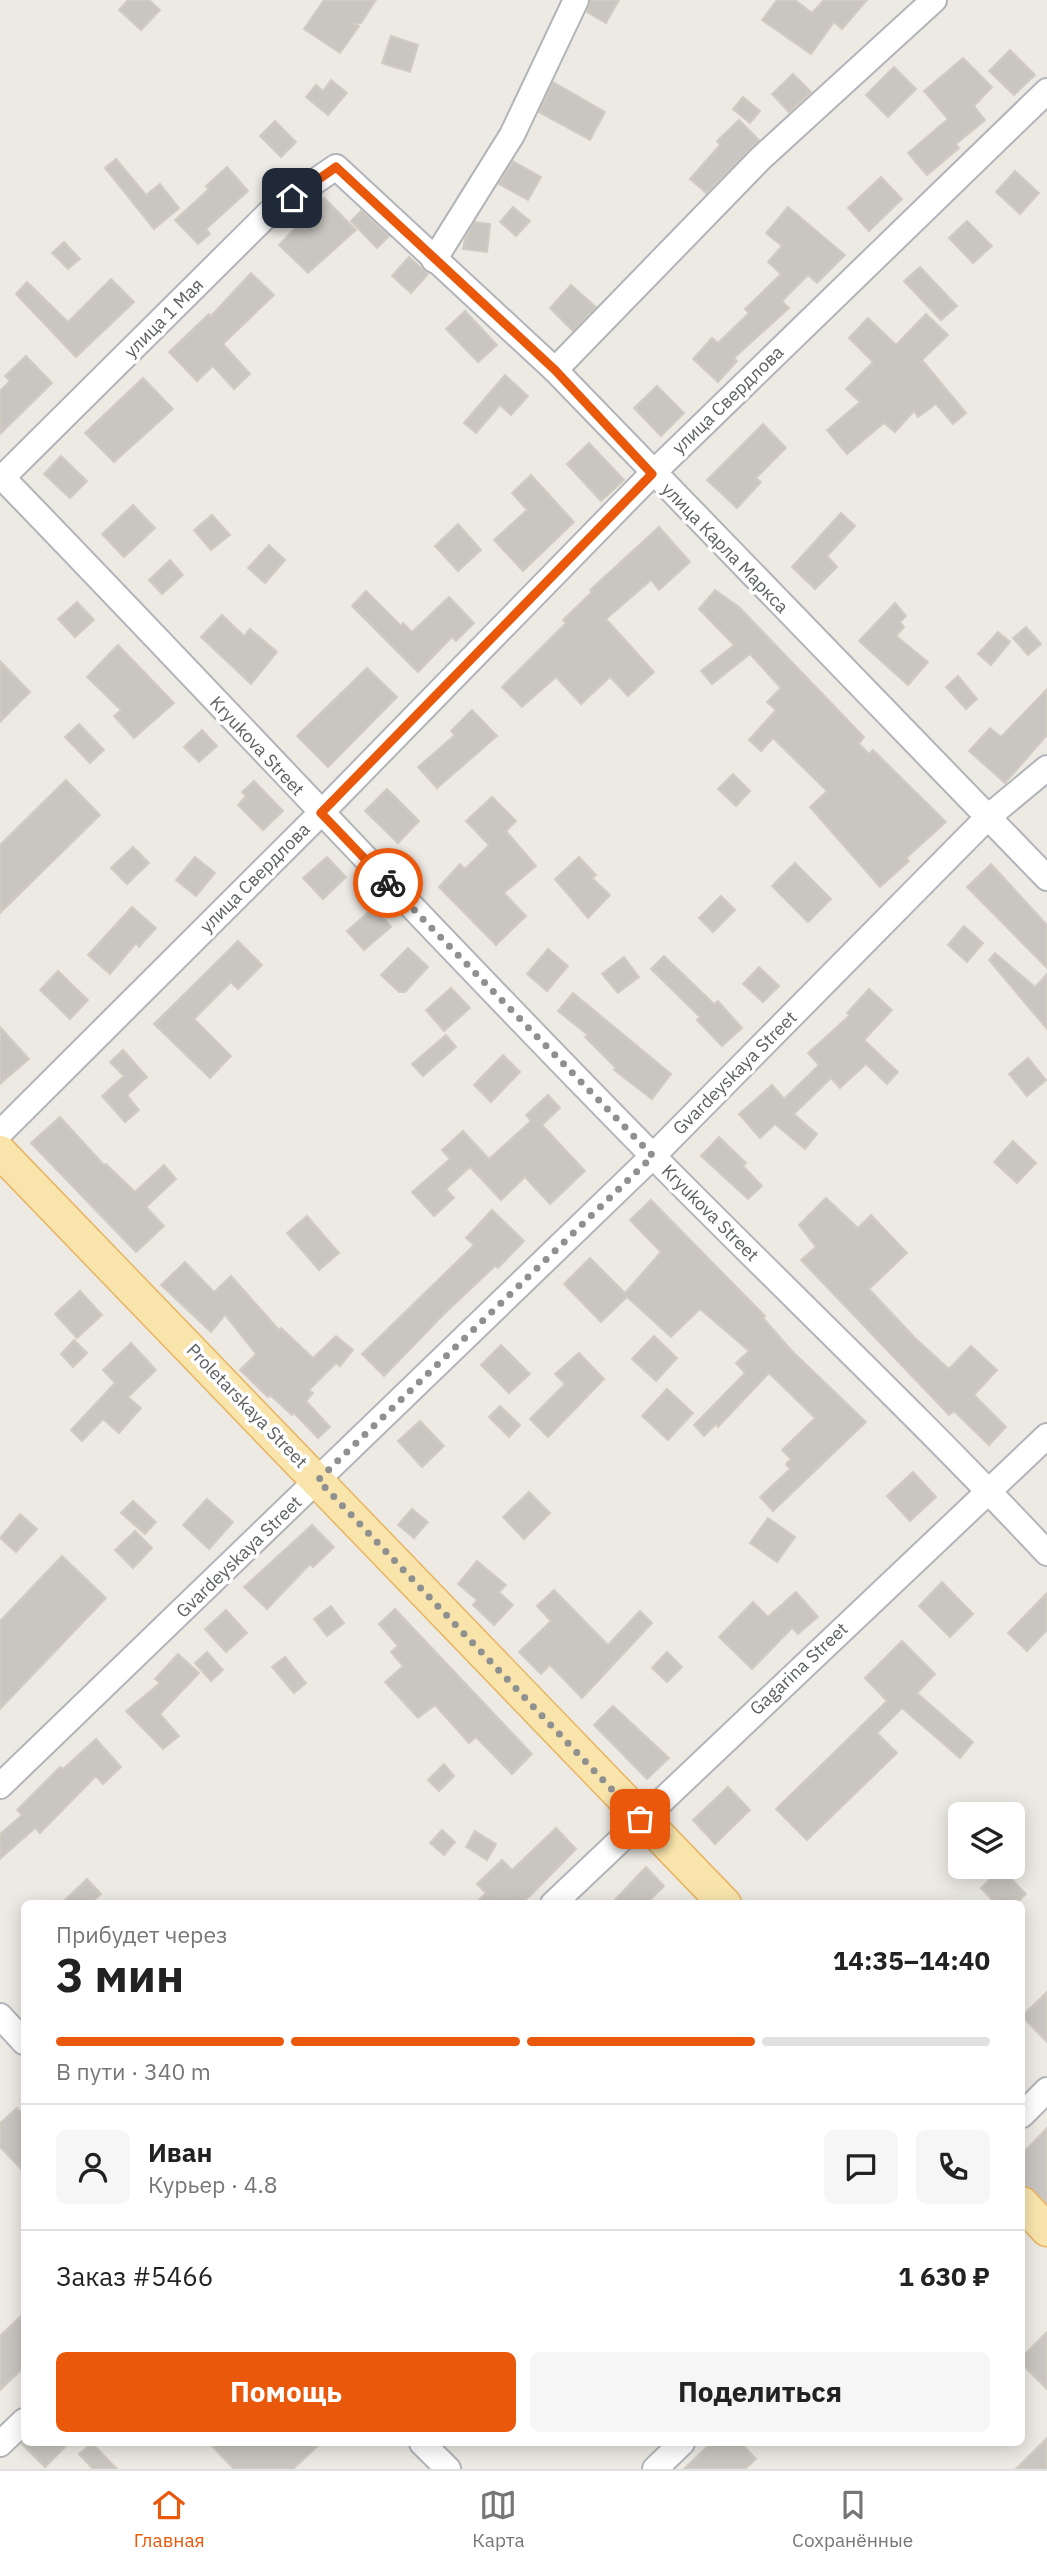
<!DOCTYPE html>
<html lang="ru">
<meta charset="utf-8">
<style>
:root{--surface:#fff;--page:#f6f6f6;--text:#222;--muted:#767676;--line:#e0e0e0;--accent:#ea580c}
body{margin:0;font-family:"IBM Plex Sans",sans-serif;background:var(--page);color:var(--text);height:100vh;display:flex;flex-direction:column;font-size:26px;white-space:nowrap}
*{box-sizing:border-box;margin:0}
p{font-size:23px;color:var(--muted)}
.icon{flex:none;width:38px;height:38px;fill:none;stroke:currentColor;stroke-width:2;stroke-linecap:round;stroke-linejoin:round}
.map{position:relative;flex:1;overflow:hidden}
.side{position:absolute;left:21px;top:1900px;width:1004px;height:546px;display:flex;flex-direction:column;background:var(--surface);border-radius:10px;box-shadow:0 4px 18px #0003}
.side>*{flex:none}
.buttons{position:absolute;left:948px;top:1802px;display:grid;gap:14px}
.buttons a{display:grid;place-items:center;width:77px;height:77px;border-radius:10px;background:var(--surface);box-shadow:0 4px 18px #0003;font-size:35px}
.pin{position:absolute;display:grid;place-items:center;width:60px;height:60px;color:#fff;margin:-30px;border-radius:14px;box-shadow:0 4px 10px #0006}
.courier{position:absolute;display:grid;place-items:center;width:70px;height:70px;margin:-35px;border:5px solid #ea580c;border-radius:50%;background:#fff;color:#222;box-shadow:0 2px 9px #0007}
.head em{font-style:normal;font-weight:700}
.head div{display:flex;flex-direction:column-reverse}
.head{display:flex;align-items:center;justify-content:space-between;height:119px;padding:0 35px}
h1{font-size:46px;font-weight:700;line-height:52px}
.bar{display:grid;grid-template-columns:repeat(4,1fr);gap:10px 7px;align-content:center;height:84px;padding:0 35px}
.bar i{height:9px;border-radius:5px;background:var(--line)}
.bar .current{background:var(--accent)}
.bar p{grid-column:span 4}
.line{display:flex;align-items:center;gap:18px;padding:0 35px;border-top:2px solid var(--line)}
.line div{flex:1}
.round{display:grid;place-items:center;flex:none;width:74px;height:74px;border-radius:10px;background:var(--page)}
.action{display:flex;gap:14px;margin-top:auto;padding:14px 35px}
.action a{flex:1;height:80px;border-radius:10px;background:var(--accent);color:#fff;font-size:28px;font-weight:700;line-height:80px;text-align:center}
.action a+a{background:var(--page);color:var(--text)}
.tab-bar{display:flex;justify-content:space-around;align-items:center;height:98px;border-top:2px solid var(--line);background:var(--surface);font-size:19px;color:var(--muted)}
.tab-bar a{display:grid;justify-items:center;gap:4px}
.tab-bar .current{color:var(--accent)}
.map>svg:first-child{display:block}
</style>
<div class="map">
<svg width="1047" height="2469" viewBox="0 0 1047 2469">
<rect width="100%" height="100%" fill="#edeae4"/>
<g fill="#c9c5c0" stroke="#d1cbc2" stroke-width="2">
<polygon points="128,0 149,0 160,10 141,30 119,10"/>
<polygon points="324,0 376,0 361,23 353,24 359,26 340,53 304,29"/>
<polygon points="591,0 619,0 606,23 587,12"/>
<polygon points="777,0 795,0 812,13 824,0 867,0 842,29 834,22 811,54 762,20"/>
<polygon points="391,36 418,45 410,72 382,63"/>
<polygon points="1010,50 1035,75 1014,95 989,71"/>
<polygon points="963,58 992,87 974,106 985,120 956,144 959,148 927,175 908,153 948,119 924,91"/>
<polygon points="894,67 916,89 888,117 866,95"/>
<polygon points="793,74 811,92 789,112 772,94"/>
<polygon points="331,80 347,93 328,115 306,97 316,85 323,91"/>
<polygon points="553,82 605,112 590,140 539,112"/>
<polygon points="743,97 760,111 750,123 733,109"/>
<polygon points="739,120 759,140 706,193 690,179 720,145 717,141"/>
<polygon points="275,121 296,142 281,157 260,136"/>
<polygon points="116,159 146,195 160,184 179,208 154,229 105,168"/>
<polygon points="513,161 541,177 528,200 499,184"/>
<polygon points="227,167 248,191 206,229 210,234 198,244 175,220 209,189 206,186"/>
<polygon points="1015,171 1039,193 1020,214 996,192"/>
<polygon points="881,177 902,199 869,231 848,208"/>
<polygon points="324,198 356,230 308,273 279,245"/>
<polygon points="513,207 530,221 516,236 500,222"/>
<polygon points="788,207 845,255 817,283 808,275 782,301 789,308 734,358 737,361 718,382 693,359 712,338 718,343 749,313 745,309 781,274 768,262 782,246 766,233"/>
<polygon points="361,211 389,236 377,248 351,221"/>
<polygon points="967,221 992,246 973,263 949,238"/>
<polygon points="475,222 490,224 487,252 463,249 465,239"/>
<polygon points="64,242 80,259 68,269 52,253"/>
<polygon points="409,257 428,274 411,293 392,276"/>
<polygon points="920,267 957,306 941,320 904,281"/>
<polygon points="251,273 274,295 223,344 250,374 234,389 213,366 197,381 169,352 209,314 211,316"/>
<polygon points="111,279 134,302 76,357 16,294 27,282 68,322"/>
<polygon points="571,285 596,307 573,331 550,308"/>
<polygon points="465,311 497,345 478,362 446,329"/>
<polygon points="926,314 948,335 922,360 966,413 953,424 936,404 918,417 914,411 895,432 884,423 847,454 827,430 860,402 846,389 873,362 849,338 868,318 896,345"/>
<polygon points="26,356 52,383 0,434 0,391 10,381 5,376"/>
<polygon points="505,375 528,396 511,415 500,405 476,433 464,423"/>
<polygon points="143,378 173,409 114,462 85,433"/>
<polygon points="657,386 684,413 661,436 634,408"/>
<polygon points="763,424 786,448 756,478 761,482 737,508 707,480"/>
<polygon points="589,443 624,480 601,501 567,464"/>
<polygon points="61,456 87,481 70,498 44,474"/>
<polygon points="531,475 574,522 523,571 494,540 527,510 512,493"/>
<polygon points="133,505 155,528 124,557 102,534"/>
<polygon points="841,513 855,526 827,556 837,567 815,589 792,567"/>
<polygon points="212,515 230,535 211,550 194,530"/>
<polygon points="458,524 481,550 458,571 435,546"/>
<polygon points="659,527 690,562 659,590 651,580 606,619 654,672 628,696 610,677 581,704 556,677 522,707 502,687 566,623 563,620 592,592 590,590"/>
<polygon points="269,545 285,560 265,583 248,568"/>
<polygon points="170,560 183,575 162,594 149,580"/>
<polygon points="715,590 739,607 864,737 859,744 869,754 873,750 946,822 906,858 909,861 880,887 810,807 827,791 773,738 761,751 749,740 776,710 767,702 781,688 750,654 712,684 701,671 734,645 699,609"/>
<polygon points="366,591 401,626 403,623 412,632 449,597 474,623 456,641 452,637 418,672 352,606"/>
<polygon points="77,602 94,620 75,637 58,619"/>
<polygon points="895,603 906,616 900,622 904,627 896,636 928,662 908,685 859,641"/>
<polygon points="222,615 244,636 250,629 277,652 251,684 201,637"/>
<polygon points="1026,627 1041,644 1028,655 1013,638"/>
<polygon points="998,632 1010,642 991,665 978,654"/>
<polygon points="118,645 174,703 134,738 114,716 121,710 87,677"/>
<polygon points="0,661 30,692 0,722"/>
<polygon points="367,668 397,697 328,767 297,736"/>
<polygon points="958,676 977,699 966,709 946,687"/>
<polygon points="1047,689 1047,735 1005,783 969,751 990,728 1001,737"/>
<polygon points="472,710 497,736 437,788 418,767 455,735 451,731"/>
<polygon points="79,724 104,750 90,763 65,737"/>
<polygon points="202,730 217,746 199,762 184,747"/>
<polygon points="733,774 750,791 736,806 718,789"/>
<polygon points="66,780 100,815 0,913 0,845"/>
<polygon points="254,781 283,811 263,830 238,805 246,796 242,792"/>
<polygon points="387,789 419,821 398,843 365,811"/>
<polygon points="492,797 516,821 506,831 536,866 504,893 526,916 496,945 439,887 460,864 465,869 489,845 466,821"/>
<polygon points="133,847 149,863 127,884 111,868"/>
<polygon points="195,857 215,873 196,896 176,880"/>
<polygon points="327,857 346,877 323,899 303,878"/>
<polygon points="579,857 596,875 592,878 610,895 588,918 555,879"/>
<polygon points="795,863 831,899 808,922 772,886"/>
<polygon points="991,864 1047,925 1047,968 967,887"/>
<polygon points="721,896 735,910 713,932 699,918"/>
<polygon points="132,907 156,928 139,947 136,943 110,974 88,955"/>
<polygon points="374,907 391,927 364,950 347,931"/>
<polygon points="964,926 983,943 967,962 948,945"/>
<polygon points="238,941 262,965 238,989 231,982 194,1019 231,1056 210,1078 154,1024"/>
<polygon points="408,948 428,967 405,992 399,992 381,975"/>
<polygon points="548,949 568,966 547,991 527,974"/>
<polygon points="995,953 1035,987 1047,974 1047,1029 989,960"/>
<polygon points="664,956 714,1004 718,1001 742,1028 722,1046 697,1020 700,1017 651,969"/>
<polygon points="624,957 639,977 618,993 602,974"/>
<polygon points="759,967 779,986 763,1002 743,984"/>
<polygon points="58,971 88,1000 70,1019 40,990"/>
<polygon points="451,988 470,1008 444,1031 426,1010"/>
<polygon points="869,989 892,1010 864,1040 898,1072 887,1084 866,1064 840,1088 831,1078 794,1114 817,1134 805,1149 775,1124 760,1138 739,1114 772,1085 784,1099 819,1065 808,1053 850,1015 847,1013"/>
<polygon points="573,993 671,1074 652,1099 614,1070 616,1068 585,1037 588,1035 558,1011"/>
<polygon points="0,1027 29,1059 0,1084"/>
<polygon points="446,1035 456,1047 423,1076 412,1064"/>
<polygon points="123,1050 147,1077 127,1095 139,1110 125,1122 102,1096 124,1076 110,1062"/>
<polygon points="503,1055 520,1072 491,1102 474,1085"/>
<polygon points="1028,1058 1046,1080 1027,1096 1009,1074"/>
<polygon points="548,1095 560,1108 542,1125 585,1171 550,1204 525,1177 501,1200 470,1167 446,1189 454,1198 434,1216 412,1192 450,1159 442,1150 463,1131 489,1159 531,1121 526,1115"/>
<polygon points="60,1117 104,1165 106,1164 135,1192 164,1165 176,1179 146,1207 164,1226 136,1252 31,1143"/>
<polygon points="719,1137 746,1163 743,1166 762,1186 748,1199 701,1156"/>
<polygon points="1013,1141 1036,1163 1017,1183 994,1162"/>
<polygon points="826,1198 858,1228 871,1215 907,1253 869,1289 915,1338 949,1369 971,1346 997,1370 974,1395 1006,1427 989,1445 954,1411 949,1415 801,1260 816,1247 799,1225"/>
<polygon points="651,1200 765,1316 763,1318 792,1351 866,1422 773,1511 760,1497 790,1469 786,1464 791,1459 782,1450 815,1418 769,1373 718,1427 716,1424 704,1436 694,1425 745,1373 736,1363 749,1351 700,1309 671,1337 627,1297 601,1322 564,1284 590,1258 625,1293 661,1252 630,1220"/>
<polygon points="492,1210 524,1241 498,1268 495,1266 444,1314 384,1376 362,1354 474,1245 466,1238"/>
<polygon points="307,1216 339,1253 319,1270 287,1233"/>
<polygon points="185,1262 214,1292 231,1276 279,1330 281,1328 313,1358 336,1336 353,1350 340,1366 336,1363 309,1390 313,1393 306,1401 330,1427 318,1438 294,1413 292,1415 270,1395 268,1397 240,1370 256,1354 225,1315 211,1332 161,1285"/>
<polygon points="80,1291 102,1315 77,1338 55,1314"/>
<polygon points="654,1336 677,1358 656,1381 632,1359"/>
<polygon points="74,1340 87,1353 73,1367 61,1354"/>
<polygon points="131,1343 156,1370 128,1397 141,1408 119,1433 103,1419 82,1441 71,1430 115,1383 103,1370"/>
<polygon points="501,1345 530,1374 509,1393 481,1365"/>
<polygon points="579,1353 604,1379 548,1437 530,1419 565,1384 555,1374"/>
<polygon points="667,1389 693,1413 668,1440 642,1416"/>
<polygon points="500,1406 520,1425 509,1437 489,1417"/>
<polygon points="420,1421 444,1446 422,1467 398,1441"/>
<polygon points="913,1472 936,1497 910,1521 887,1496"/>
<polygon points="529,1492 550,1513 524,1539 503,1517"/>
<polygon points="207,1499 233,1522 209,1549 183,1525"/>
<polygon points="133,1501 156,1522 145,1534 121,1513"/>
<polygon points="412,1509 428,1522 414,1538 398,1525"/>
<polygon points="20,1514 37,1529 16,1552 0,1538"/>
<polygon points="768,1518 795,1537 777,1562 750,1543"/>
<polygon points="312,1525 334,1547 313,1567 310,1564 267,1609 244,1587"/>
<polygon points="135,1531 152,1548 133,1568 115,1550"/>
<polygon points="62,1556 106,1598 0,1709 0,1621"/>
<polygon points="477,1561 506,1585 499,1592 513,1605 494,1625 473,1605 477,1600 458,1584"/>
<polygon points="942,1582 973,1614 950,1637 919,1606"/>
<polygon points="554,1590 608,1645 640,1611 652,1623 582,1698 550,1665 541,1674 519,1652 551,1621 537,1606"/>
<polygon points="796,1592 818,1617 798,1634 792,1628 752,1669 719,1637 753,1602 768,1617"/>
<polygon points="1047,1593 1047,1630 1027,1651 1008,1633"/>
<polygon points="331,1606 344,1623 327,1636 314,1619"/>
<polygon points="395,1609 532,1754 512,1774 476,1737 469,1743 435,1705 418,1718 385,1682 403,1666 391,1652 398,1646 379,1624"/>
<polygon points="226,1610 247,1633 226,1652 205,1629"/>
<polygon points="902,1641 935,1674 917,1693 973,1742 960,1758 902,1708 877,1733 897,1753 807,1840 776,1809 887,1701 865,1678"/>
<polygon points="207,1652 223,1670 211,1681 195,1663"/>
<polygon points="667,1652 682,1667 667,1682 652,1668"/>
<polygon points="178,1654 199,1673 160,1714 179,1736 163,1749 126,1711 160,1683 155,1679"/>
<polygon points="285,1657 306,1683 294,1693 272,1667"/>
<polygon points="613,1706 669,1758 647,1779 594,1725"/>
<polygon points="96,1739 121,1767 103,1784 96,1776 40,1833 35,1828 0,1859 0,1834 22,1815 17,1810 60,1767 63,1769"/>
<polygon points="444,1764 454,1776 439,1791 428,1780"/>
<polygon points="728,1787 750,1810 715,1844 693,1820"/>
<polygon points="556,1828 576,1849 533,1893 521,1904 475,1904 486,1893 477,1884 502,1860 512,1870"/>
<polygon points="442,1830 455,1842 444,1855 430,1843"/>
<polygon points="475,1831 496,1844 487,1860 466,1847"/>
<polygon points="646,1867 664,1886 646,1904 611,1904"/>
<polygon points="1001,1868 1026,1894 1016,1904 996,1904 981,1888"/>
<polygon points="87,1879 101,1894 90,1904 61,1904"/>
<polygon points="1047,1992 1047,2042 1022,2016"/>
<polygon points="17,2108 24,2116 24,2172 0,2147 0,2123"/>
<polygon points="1047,2128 1047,2203 1022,2182 1022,2154"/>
<polygon points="24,2313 24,2367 0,2390 0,2336"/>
<polygon points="1047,2332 1047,2389 1022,2364 1022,2357"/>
<polygon points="1047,2438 1047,2469 1016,2469"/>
<polygon points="24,2443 69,2443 45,2467 22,2444"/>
<polygon points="92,2443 117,2469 93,2469 79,2454"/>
<polygon points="209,2443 321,2443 293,2469 234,2469"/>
<polygon points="711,2443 741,2443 756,2459 745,2469 684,2469"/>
</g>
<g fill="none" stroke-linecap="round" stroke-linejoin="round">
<defs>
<g id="minor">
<polyline points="434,260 512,135 576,0"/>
<polyline points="555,370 760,159 934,0"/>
<path d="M 0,475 C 219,701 432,932 653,1156 C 784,1289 920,1417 1047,1553"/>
<polyline points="0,480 269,213 336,167 555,370 1047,878"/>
<polyline points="0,1133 321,813 652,474 1047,91"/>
<polyline points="0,1786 653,1156 988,817 1047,768"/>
<polyline points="553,1904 1047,1436"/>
<polyline points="0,2016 24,2042"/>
<polyline points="1022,2115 1047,2090"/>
<polyline points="422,2443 448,2469"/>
<polyline points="0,2444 24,2421"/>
<polyline points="655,2469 682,2443"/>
</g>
<g id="major">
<polyline points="0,1152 725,1904"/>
<polyline points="1022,2203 1047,2230"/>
</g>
</defs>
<use href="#minor" stroke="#b1b4b8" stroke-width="28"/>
<use href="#major" stroke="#e8b462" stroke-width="35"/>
<use href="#minor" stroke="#fff" stroke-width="24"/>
<use href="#major" stroke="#f9e5ac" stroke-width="32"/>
</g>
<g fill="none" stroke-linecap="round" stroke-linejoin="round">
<polyline stroke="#8f9090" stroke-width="7" stroke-dasharray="0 12.6" points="388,883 653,1156 318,1480 640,1819"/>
<polyline stroke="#ea580c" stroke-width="9" points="292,198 336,167 555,370 652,474 321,813 388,883"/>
</g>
<g text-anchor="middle" stroke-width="7" stroke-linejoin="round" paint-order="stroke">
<g font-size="18" fill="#5c6063" stroke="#fff">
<text transform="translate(164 318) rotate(-45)" y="6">улица 1 Мая</text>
<text transform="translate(728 400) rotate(-44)" y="6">улица Свердлова</text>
<text transform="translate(725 548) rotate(46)" y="6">улица Карла Маркса</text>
<text transform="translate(257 746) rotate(47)" y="6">Kryukova Street</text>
<text transform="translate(255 878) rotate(-45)" y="6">улица Свердлова</text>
<text transform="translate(735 1073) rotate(-45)" y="6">Gvardeyskaya Street</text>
<text transform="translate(710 1213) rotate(45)" y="6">Kryukova Street</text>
<text transform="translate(247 1406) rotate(46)" y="6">Proletarskaya Street</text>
<text transform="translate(239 1557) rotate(-44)" y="6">Gvardeyskaya Street</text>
<text transform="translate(799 1669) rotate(-43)" y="6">Gagarina Street</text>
</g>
</g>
</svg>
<div class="buttons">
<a><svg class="icon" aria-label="layers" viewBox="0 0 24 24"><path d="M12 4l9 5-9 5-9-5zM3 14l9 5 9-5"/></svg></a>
</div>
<div class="pin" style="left:640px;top:1819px;background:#ea580c"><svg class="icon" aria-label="bag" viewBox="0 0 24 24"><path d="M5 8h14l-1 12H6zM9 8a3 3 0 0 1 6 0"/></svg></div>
<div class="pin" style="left:292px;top:198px;background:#1f2937"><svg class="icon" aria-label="home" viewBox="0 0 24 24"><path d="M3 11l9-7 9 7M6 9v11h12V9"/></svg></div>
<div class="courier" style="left:388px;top:883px"><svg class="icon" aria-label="bike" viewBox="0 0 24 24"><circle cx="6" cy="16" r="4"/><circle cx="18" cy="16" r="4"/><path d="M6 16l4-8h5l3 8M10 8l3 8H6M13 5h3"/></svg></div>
<section class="side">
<div class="head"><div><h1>3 мин</h1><p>Прибудет через</p></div><em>14:35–14:40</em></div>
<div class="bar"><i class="current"></i><i class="current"></i><i class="current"></i><i></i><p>В пути · 340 m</p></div>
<div class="line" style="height:126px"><a class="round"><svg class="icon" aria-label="person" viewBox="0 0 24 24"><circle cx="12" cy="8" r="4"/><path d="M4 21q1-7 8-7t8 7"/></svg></a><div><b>Иван</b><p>Курьер · 4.8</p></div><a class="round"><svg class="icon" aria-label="chat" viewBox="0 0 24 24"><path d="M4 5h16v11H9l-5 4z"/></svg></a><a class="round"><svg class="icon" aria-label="phone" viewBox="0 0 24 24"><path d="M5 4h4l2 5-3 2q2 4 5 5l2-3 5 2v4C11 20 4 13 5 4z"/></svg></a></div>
<div class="line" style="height:91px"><div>Заказ #5466</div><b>1 630 ₽</b></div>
<div class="action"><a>Помощь</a><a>Поделиться</a></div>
</section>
</div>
<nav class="tab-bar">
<a class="current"><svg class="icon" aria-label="home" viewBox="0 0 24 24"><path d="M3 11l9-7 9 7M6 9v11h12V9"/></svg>Главная</a>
<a><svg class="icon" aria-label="map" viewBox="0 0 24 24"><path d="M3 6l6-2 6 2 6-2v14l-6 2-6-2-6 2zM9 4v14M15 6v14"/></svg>Карта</a>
<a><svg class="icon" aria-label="saved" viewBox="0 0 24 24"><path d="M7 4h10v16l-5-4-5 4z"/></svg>Сохранённые</a>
</nav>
